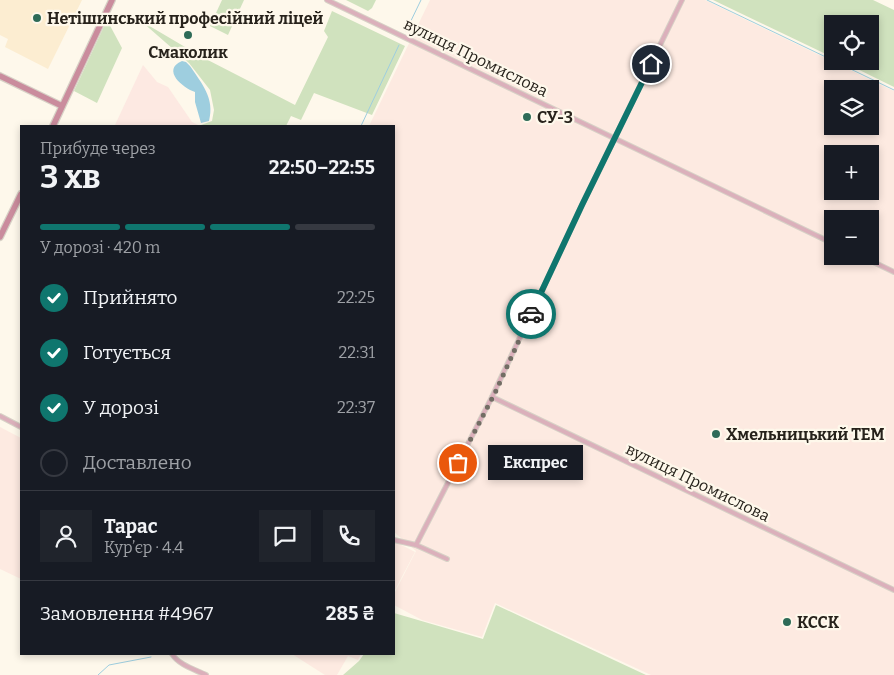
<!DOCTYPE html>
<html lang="uk">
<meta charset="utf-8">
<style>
:root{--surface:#171b24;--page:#20242c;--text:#f1f3f6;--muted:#9ea1a6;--line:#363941;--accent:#0f766e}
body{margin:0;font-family:Bitter,serif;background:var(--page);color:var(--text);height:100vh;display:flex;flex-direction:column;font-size:19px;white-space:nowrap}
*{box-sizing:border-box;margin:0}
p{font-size:16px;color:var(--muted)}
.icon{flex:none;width:28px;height:28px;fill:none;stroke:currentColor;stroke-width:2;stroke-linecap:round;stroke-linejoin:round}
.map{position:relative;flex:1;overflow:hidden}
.side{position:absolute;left:20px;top:125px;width:375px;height:530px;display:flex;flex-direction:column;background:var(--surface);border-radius:0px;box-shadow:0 2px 8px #0003}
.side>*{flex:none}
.controls{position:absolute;left:824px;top:15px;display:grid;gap:10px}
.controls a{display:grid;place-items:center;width:55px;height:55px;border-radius:0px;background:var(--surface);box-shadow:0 2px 8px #0003;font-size:25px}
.pin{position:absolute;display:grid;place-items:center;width:42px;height:42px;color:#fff;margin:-21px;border:2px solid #fff;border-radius:50%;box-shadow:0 1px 5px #0007}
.courier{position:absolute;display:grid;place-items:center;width:50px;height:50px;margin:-25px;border:4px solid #0f766e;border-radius:50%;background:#fff;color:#222;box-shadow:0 1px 6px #0007}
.bubble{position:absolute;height:35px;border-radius:0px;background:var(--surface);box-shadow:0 2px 8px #0003;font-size:16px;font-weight:700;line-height:35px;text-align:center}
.overview em{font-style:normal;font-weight:700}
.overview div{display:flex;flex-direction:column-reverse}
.overview{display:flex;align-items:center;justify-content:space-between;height:85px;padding:0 20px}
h1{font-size:32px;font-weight:700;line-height:38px}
.bar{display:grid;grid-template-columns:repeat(4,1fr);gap:8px 5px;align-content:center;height:60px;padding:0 20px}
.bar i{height:6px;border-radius:4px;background:var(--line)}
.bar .current{background:var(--accent)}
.bar p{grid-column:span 4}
.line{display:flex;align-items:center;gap:12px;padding:0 20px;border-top:1px solid var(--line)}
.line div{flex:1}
.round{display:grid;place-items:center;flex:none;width:52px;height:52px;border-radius:0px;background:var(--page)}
ol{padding:0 20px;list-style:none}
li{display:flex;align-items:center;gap:15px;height:55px}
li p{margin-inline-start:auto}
li .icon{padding:5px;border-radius:50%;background:var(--accent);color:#fff;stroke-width:4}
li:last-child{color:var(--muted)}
li i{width:28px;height:28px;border:2px solid var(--line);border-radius:50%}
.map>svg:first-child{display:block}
</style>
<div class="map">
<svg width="894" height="675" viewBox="0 0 894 675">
<rect width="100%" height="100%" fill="#fef8eb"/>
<polygon fill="#fde9e2" points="143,65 157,82 168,87 192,122 200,126 118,126 115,125"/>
<g fill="#fdeae1" fill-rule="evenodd">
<path d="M 430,0 L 705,0 L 894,91 L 894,675 L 651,675 L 495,603 L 482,637 L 422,620 L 394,605 L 394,594 L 416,551 L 394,532 L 394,126 L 369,126 ZM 832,89 L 870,89 L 870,126 L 832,126 ZM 832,154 L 870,154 L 870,191 L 832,191 ZM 832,219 L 870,219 L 870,256 L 832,256 Z"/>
<polygon points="0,427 21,438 21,579 0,569"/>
<polygon points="394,541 415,552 394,592"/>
<polygon points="292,654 361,654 358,660 348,656 337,675 325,675"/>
</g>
<polygon fill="#fcedd1" points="0,0 82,0 48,69 5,47 8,39 0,35"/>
<g fill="#d0e2be">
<polygon points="222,0 244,0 228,35 210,26"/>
<polygon points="346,0 376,0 372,8 368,11"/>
<polygon points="713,0 873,0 894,10 894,87 841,61 870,61 870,24 832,24 832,57"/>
<polygon points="332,11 405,46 372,115 314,93 301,120 291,116 286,126 204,126 201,125 212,121 214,110 210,90 189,63 141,21 202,57 295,105 328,37 324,31"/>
<polygon points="107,20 122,48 97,103 74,91"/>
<polygon points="496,605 646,675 343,675 359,661 364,654 394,654 394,613 483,639"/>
</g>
<path fill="#9ecedf" d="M 182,61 L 186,62 L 190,66 C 202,84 215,98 209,121 L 201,123 L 195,102 L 195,92 C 183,88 161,70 182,61 Z"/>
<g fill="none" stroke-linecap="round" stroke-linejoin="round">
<g stroke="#9ecedf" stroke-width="1">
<polyline points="707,0 832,60"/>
<polyline points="406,31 421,0"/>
<polyline points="834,61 894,90"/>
<polyline points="361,126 399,45"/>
<polyline points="98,675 109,665 151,657"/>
</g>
<defs>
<g id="street">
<polyline points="327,0 832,243"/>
<polyline points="861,256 894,272"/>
<polyline points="492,397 582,205 682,0"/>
<polyline points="0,416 21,427"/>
<polyline points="394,540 416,545 447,559"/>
<polyline points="416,545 492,397 894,590"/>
<path d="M 172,654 C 179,665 194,669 206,675"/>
</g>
<g id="secondary">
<polyline points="0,76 62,106"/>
<polyline points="53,126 112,0"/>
<polyline points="0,237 21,194"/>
</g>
</defs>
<use href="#street" stroke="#d7d1c6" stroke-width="6"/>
<use href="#secondary" stroke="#d7d1c6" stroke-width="8"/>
<use href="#street" stroke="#dbb0bb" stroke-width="4"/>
<use href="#secondary" stroke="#ca8c9d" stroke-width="5.5"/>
</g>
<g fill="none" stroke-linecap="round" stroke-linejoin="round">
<polyline stroke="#726d64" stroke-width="5" stroke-dasharray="0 9" points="458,463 495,393 531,314"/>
<polyline stroke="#0f766e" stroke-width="6" points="531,314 582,205 651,64"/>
</g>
<g fill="#2e6b57" stroke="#fef8eb" stroke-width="2">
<circle cx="37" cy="18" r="5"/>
<circle cx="188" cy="35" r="5"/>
<circle cx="527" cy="117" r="5"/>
<circle cx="716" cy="434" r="5"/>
<circle cx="787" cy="622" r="5"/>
</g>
<g text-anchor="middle" stroke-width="4.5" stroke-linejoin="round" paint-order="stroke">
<g font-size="16" font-weight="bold" fill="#27221b" stroke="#fef8eb" text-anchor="start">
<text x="47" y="24">Нетішинський професійний ліцей</text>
<text x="188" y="58" text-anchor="middle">Смаколик</text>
<text x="537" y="123">СУ-3</text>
<text x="726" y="440">Хмельницький ТЕМ</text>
<text x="797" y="628">КССК</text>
</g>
<g font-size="16" fill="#27221b" stroke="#fef8eb">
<text transform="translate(476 57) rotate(26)" y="6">вулиця Промислова</text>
<text transform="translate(698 482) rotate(26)" y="6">вулиця Промислова</text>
</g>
</g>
</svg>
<div class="controls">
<a><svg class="icon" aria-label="locate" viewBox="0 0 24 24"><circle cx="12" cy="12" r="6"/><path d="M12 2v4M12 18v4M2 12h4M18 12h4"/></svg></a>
<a><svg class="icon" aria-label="layers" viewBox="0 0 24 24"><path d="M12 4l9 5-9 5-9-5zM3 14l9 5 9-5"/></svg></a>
<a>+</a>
<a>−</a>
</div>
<div class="pin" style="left:458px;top:463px;background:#ea580c"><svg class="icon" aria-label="bag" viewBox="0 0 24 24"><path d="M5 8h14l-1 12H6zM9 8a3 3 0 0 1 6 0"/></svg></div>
<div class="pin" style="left:651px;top:64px;background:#1f2937"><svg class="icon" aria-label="home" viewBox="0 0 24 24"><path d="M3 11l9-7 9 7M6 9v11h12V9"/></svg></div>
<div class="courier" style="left:531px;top:314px"><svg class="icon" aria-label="car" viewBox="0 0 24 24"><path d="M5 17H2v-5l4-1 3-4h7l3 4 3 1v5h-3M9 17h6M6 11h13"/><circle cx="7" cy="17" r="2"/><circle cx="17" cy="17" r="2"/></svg></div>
<div class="bubble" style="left:488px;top:445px;width:95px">Експрес</div>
<section class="side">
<div class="overview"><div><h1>3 хв</h1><p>Прибуде через</p></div><em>22:50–22:55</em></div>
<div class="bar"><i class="current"></i><i class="current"></i><i class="current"></i><i></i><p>У дорозі · 420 m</p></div>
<ol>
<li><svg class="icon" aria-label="check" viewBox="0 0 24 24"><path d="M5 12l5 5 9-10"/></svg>Прийнято<p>22:25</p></li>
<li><svg class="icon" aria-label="check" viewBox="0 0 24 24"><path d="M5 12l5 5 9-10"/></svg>Готується<p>22:31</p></li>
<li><svg class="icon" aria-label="check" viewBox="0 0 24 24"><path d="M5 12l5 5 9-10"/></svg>У дорозі<p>22:37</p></li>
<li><i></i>Доставлено</li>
</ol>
<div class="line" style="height:90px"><a class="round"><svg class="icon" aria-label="person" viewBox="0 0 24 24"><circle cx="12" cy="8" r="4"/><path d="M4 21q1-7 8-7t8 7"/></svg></a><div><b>Тарас</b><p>Кур’єр · 4.4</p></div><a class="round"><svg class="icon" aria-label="chat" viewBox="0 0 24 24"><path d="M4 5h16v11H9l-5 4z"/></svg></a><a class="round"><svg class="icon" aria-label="phone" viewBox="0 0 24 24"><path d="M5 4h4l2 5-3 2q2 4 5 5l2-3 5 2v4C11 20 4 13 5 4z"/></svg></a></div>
<div class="line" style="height:65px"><div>Замовлення #4967</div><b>285 ₴</b></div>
</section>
</div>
